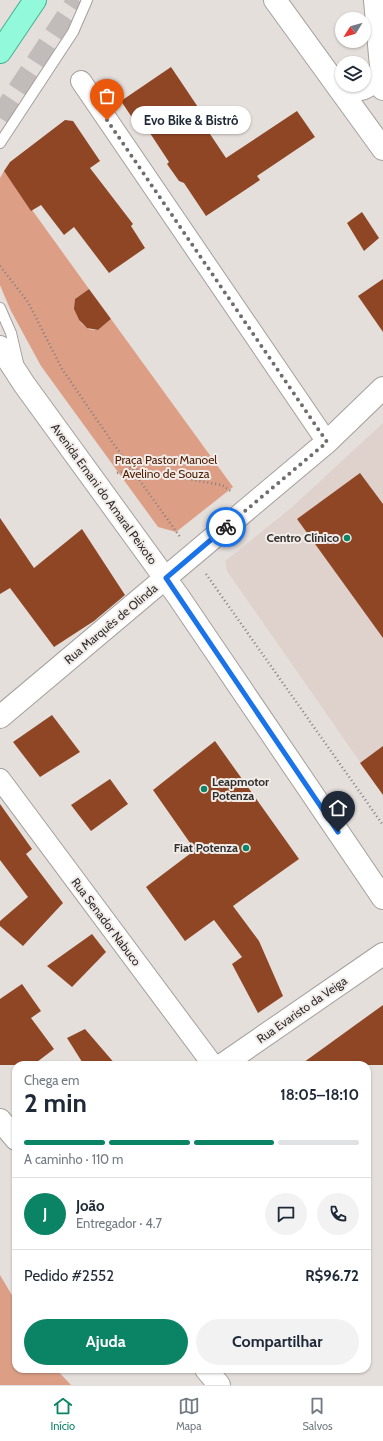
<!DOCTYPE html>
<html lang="pt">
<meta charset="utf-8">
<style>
:root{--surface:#fff;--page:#f2f2f3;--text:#1f2937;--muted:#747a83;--line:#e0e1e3;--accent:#0a8464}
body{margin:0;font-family:Cabin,sans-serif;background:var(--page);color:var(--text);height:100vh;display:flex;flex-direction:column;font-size:15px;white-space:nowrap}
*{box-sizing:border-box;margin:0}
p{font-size:13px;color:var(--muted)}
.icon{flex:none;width:22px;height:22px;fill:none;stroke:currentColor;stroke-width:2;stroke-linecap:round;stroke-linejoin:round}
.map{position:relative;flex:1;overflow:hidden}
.sheet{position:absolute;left:12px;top:1061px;width:359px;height:312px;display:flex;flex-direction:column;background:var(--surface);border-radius:12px;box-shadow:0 1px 3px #0004}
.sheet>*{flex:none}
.needle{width:26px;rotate:233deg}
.controls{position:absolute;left:335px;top:12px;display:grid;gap:8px}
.controls a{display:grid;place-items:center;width:36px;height:36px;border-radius:50%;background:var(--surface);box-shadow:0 1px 3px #0004;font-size:20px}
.pin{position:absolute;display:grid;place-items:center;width:34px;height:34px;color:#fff;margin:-41px -17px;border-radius:50% 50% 50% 0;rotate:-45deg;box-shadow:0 0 4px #0007}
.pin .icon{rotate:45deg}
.courier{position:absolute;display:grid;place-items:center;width:40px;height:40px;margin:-20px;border:3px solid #1a73e8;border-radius:50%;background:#fff;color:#222;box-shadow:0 1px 5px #0007}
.bubble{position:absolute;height:28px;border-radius:14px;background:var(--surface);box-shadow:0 1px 3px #0004;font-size:13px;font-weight:700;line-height:28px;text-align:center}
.overview em{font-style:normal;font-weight:700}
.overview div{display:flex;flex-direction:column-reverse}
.overview{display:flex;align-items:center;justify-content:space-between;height:68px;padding:0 12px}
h1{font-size:26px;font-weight:700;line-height:30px}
.bar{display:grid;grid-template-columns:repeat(4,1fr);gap:6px 4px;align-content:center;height:48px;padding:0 12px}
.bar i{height:5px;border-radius:3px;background:var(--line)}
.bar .current{background:var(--accent)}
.bar p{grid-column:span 4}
.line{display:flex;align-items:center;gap:10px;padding:0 12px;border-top:1px solid var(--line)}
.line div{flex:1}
.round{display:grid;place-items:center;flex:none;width:42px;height:42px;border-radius:21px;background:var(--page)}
.action{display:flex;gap:8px;margin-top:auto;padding:8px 12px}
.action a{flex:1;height:46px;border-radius:24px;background:var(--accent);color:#fff;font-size:16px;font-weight:700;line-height:46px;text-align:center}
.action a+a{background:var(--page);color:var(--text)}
.menu{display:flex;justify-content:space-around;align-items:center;height:56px;border-top:1px solid var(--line);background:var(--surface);font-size:11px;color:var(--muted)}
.menu a{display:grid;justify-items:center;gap:2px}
.menu .current{color:var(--accent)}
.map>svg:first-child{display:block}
</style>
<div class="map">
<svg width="383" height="1385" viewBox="0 0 383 1385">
<rect width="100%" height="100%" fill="#e5dfdc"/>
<polygon fill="#dfd1cc" points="383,423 383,795 227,571 225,561 290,509"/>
<g fill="#dc9f86">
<path d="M 4,171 L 89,289 L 75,299 C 74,310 77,323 88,328 C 90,330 95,330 98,330 L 111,319 L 233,487 L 176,532 L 158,527 L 41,366 L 11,311 L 2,290 L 0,285 L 0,178 Z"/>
<polygon points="0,1275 16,1302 16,1369 56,1369 71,1385 0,1385"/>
</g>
<g fill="#8f4625">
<polygon points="171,67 208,122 204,125 226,158 297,111 315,137 257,176 260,180 206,216 184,183 179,181 167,164 169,162 142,121 137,125 121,101"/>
<polygon points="65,120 73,121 100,161 90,168 133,224 131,226 145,248 109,273 74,227 64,235 41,205 31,211 4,171 10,162"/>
<polygon points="362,212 379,238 364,251 347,223"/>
<polygon points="383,279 383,332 358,296"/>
<polygon points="89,289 111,319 98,330 87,328 79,320 74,309 75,299"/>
<polygon points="360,473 383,504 383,638 297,519"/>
<polygon points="0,518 34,568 82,529 125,595 94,621 54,647 10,588 0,594"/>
<polygon points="52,715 80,752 40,777 13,742"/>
<polygon points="215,741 299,859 233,906 259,941 283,996 258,1013 232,964 242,957 214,920 185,941 146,887 195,850 153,790"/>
<polygon points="383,746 383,795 360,763"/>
<polygon points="110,779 128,804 91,831 71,805"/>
<polygon points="0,804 32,849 26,854 63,903 23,946 0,926 0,921 28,897 0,860"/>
<polygon points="92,934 106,952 72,987 47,966"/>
<polygon points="22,984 41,1011 31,1018 54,1049 33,1065 0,1065 0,999"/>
<polygon points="383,1005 383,1065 300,1065"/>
<polygon points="85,1029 116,1065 84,1065 67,1038"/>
</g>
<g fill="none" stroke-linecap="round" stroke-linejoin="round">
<polyline stroke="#c1bcb9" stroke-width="22" stroke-dasharray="22 11" stroke-linecap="butt" points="0,118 78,0"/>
<defs>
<g id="service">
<polyline points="0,143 73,32 87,0"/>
<polyline points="0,308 11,333 18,363"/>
</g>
<g id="minor">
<polyline points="81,81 327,442"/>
<polyline points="0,779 213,1065"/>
</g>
<g id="tertiary">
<polyline points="275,0 383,149"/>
<polyline points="375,0 383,89"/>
<path d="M 339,88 C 361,92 366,90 382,74"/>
<polyline points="0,717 327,442 383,388"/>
<polyline points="222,1065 383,954"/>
<polyline points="0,1120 16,1139"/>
<polyline points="206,1369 219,1385"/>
</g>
<polyline id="secondary" points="0,347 24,384 178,596 383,898"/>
<polyline id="primary" points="0,52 35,0"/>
</defs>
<use href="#service" stroke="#a59f9d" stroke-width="12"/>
<use href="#minor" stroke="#a59f9d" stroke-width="22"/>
<use href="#tertiary" stroke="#a59f9d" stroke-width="24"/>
<use href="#secondary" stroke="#a59f9d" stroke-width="24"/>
<use href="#primary" stroke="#42b18f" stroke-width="24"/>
<g stroke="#837f7e" stroke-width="2.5" stroke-dasharray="1 3" stroke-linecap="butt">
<polyline points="0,266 28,302 62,369 108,436 180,537"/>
<polyline points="117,473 132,469 222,485 232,492"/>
<polyline points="206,574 383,825"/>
</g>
<use href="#service" stroke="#fff" stroke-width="10"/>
<use href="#minor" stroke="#fff" stroke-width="20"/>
<use href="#tertiary" stroke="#fff" stroke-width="22"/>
<use href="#secondary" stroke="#fff" stroke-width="22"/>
<use href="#primary" stroke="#92fada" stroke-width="22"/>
</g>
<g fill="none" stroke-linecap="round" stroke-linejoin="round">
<polyline stroke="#716d6c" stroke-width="4" stroke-dasharray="0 7.2" points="107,120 327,442 226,527"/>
<polyline stroke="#1a73e8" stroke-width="5" points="226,527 166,578 338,832"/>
</g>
<g fill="#0a8464" stroke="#f2ece9" stroke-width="1.5">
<circle cx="347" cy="538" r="4"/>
<circle cx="204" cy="789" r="4"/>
<circle cx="246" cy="848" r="4"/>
</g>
<g text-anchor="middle" stroke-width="4" stroke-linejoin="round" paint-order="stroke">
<g font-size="12" fill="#522006" stroke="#f2ece9">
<text x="166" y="464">Praça Pastor Manoel<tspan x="166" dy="14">Avelino de Souza</tspan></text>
</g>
<g font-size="12" fill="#32302f" stroke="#f2ece9">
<text transform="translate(104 494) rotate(54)" y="4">Avenida Ernani do Amaral Peixoto</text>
<text transform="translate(111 624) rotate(-40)" y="4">Rua Marquês de Olinda</text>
<text transform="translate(106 922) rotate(53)" y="4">Rua Senador Nabuco</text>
<text transform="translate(302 1010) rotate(-35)" y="4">Rua Evaristo da Veiga</text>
</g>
<g font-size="12" font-weight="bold" fill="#32302f" stroke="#f2ece9" text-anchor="end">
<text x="339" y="542">Centro Clínico</text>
<text x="212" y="786" text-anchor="start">Leapmotor<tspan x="212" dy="14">Potenza</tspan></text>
<text x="238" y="852">Fiat Potenza</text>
</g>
</g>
</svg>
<div class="controls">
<a><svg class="needle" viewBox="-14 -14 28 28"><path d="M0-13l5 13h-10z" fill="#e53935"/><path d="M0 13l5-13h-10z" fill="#747a83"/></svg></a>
<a><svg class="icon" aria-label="layers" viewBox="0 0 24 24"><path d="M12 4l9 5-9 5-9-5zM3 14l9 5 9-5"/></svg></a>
</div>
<div class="pin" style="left:107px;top:120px;background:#ea580c"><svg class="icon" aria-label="bag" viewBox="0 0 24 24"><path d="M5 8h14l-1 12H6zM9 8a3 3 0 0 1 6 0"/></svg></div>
<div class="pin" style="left:338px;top:832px;background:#1f2937"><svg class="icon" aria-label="home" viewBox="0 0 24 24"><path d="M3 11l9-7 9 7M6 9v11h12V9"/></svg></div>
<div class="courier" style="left:226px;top:527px"><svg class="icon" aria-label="bike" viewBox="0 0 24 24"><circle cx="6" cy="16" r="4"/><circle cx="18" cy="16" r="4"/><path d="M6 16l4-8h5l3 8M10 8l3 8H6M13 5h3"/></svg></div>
<div class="bubble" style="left:131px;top:106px;width:120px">Evo Bike &amp; Bistrô</div>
<section class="sheet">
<div class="overview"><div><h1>2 min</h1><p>Chega em</p></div><em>18:05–18:10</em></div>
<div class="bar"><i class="current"></i><i class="current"></i><i class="current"></i><i></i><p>A caminho · 110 m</p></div>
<div class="line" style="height:72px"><b class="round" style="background:var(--accent);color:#fff">J</b><div><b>João</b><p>Entregador · 4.7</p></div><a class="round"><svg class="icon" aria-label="chat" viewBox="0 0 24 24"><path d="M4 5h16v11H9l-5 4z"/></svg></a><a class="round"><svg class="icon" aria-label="phone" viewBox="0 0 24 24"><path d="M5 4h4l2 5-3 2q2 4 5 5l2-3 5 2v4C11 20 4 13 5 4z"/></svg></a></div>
<div class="line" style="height:52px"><div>Pedido #2552</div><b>R$96.72</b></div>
<div class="action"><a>Ajuda</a><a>Compartilhar</a></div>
</section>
</div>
<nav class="menu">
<a class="current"><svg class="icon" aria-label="home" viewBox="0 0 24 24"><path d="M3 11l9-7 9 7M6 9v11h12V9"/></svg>Início</a>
<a><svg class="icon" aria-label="map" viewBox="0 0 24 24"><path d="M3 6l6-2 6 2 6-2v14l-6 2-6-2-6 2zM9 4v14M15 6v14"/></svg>Mapa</a>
<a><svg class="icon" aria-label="saved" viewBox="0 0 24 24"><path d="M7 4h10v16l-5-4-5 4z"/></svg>Salvos</a>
</nav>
